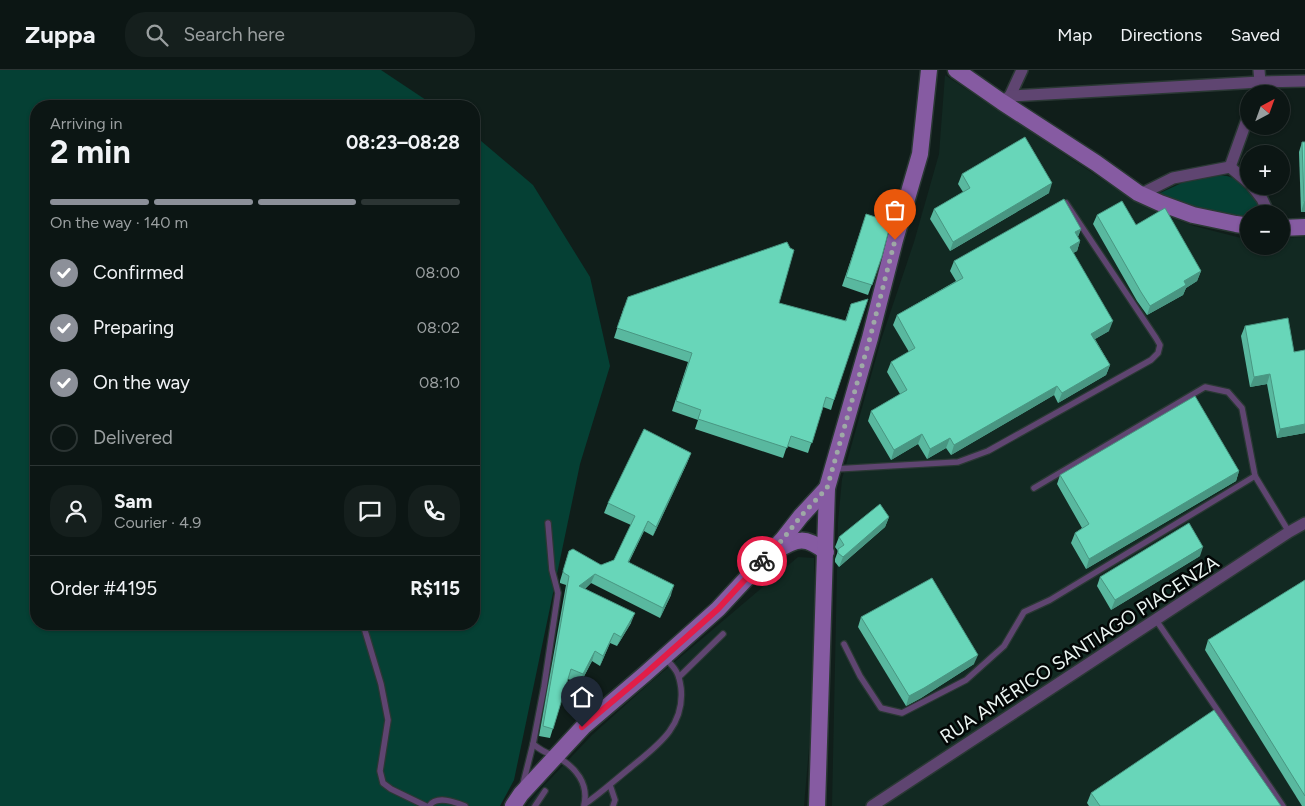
<!DOCTYPE html>
<meta charset="utf-8">
<style>
:root{--surface:#0c1614;--page:#151f1d;--text:#f1f3f6;--muted:#9a9fa0;--line:#2c3534;--accent:#8c9099}
body{margin:0;font-family:Figtree,sans-serif;background:var(--page);color:var(--text);height:100vh;display:flex;flex-direction:column;font-size:19px;white-space:nowrap}
*{box-sizing:border-box;margin:0}
p{font-size:16px;color:var(--muted)}
.icon{flex:none;width:28px;height:28px;fill:none;stroke:currentColor;stroke-width:2;stroke-linecap:round;stroke-linejoin:round}
.map{position:relative;flex:1;overflow:hidden}
.panel{position:absolute;left:30px;top:30px;width:450px;height:530px;display:flex;flex-direction:column;background:var(--surface);border-radius:20px;box-shadow:0 1px 4px #0004,0 0 0 1px var(--line)}
.panel>*{flex:none}
.needle{width:32px;rotate:41deg}
.tools{position:absolute;left:1240px;top:15px;display:grid;gap:10px}
.tools a{display:grid;place-items:center;width:50px;height:50px;border-radius:50%;background:var(--surface);box-shadow:0 1px 4px #0004,0 0 0 1px var(--line);font-size:25px}
.pin{position:absolute;display:grid;place-items:center;width:42px;height:42px;color:#fff;margin:-51px -21px;border-radius:50% 50% 50% 0;rotate:-45deg;box-shadow:0 0 5px #0007}
.pin .icon{rotate:45deg}
.courier{position:absolute;display:grid;place-items:center;width:50px;height:50px;margin:-25px;border:4px solid #e11d48;border-radius:50%;background:#fff;color:#222;box-shadow:0 1px 6px #0007}
.head em{font-style:normal;font-weight:700}
.head div{display:flex;flex-direction:column-reverse}
.head{display:flex;align-items:center;justify-content:space-between;height:85px;padding:0 20px}
h1{font-size:32px;font-weight:700;line-height:38px}
.bar{display:grid;grid-template-columns:repeat(4,1fr);gap:8px 5px;align-content:center;height:60px;padding:0 20px}
.bar i{height:6px;border-radius:4px;background:var(--line)}
.bar .selected{background:var(--accent)}
.bar p{grid-column:span 4}
.line{display:flex;align-items:center;gap:12px;padding:0 20px;border-top:1px solid var(--line)}
.line div{flex:1}
.round{display:grid;place-items:center;flex:none;width:52px;height:52px;border-radius:20px;background:var(--page)}
ol{padding:0 20px;list-style:none}
li{display:flex;align-items:center;gap:15px;height:55px}
li p{margin-inline-start:auto}
li .icon{padding:5px;border-radius:50%;background:var(--accent);color:#fff;stroke-width:4}
li:last-child{color:var(--muted)}
li i{width:28px;height:28px;border:2px solid var(--line);border-radius:50%}
header{display:flex;align-items:center;gap:30px;box-sizing:border-box;height:70px;padding:0 25px;background:var(--surface);border-bottom:1px solid var(--line)}
header strong{font-size:24px}
nav{display:flex;gap:28px;margin-inline-start:auto;font-size:18px}
.search{width:350px;height:45px;background:var(--page);display:flex;align-items:center;gap:12px;box-sizing:border-box;padding:0 18px;border-radius:20px;color:var(--muted);font-size:19px}
.map>svg:first-child{display:block}
</style>
<header>
<strong>Zuppa</strong>
<div class="search"><svg class="icon" aria-label="search" viewBox="0 0 24 24"><circle cx="10" cy="10" r="6"/><path d="M15 15l6 6"/></svg>Search here</div>
<nav><a>Map</a><a>Directions</a><a>Saved</a></nav>
</header>
<div class="map">
<svg width="1305" height="736" viewBox="0 0 1305 736">
<rect width="100%" height="100%" fill="#101e1a"/>
<g fill="#122922">
<polygon points="945,5 1109,114 1159,143 1194,156 1249,170 1249,176 1281,176 1281,168 1305,167 1305,736 832,736 838,452 842,409 881,270 914,172 939,84"/>
<polygon points="798,487 814,488 815,527 810,667 804,736 527,736 537,723 592,665 651,612"/>
</g>
<g fill="#054034">
<polygon points="0,0 381,0 435,36 36,36 36,554 474,554 474,65 533,115 590,207 610,296 580,394 514,710 500,736 0,736"/>
<path d="M 1211,105 C 1216,105 1222,105 1227,106 C 1246,110 1254,129 1263,144 L 1249,144 L 1249,150 L 1205,144 L 1158,124 L 1188,110 Z"/>
</g>
<g fill="none" stroke-linecap="round" stroke-linejoin="round">
<defs>
<g id="lane">
<polyline points="835,399 958,392 988,381 1151,290 1158,283 1160,275 1156,268 1066,133"/>
<polyline points="1034,418 1205,317 1228,322 1242,338 1255,406 1289,462"/>
<polyline points="1156,550 1283,736"/>
<polyline points="363,554 381,614 388,650 380,701 383,713 391,719 426,736"/>
<polyline points="844,574 860,606 881,638 902,643 966,610 1004,576 1024,542 1050,530 1255,406"/>
<polyline points="679,607 723,564"/>
<path d="M 533,674 C 538,678 544,682 550,684 C 555,686 552,684 557,687 C 576,697 589,714 584,735"/>
<polyline points="523,714 533,674 544,617 558,523 552,500 548,453"/>
<polyline points="610,715 615,730 613,736"/>
<path d="M 585,734 C 601,723 615,710 630,698 C 657,676 685,657 681,618 C 679,603 676,599 665,588"/>
<path d="M 429,736 C 437,725 455,732 465,736"/>
<polyline points="535,736 545,721"/>
</g>
<g id="street">
<polyline points="1256,24 1260,12 1259,0"/>
<polyline points="1010,26 1022,0"/>
<polyline points="1002,32 1010,26 1260,12 1305,11"/>
<polyline points="1230,97 1249,44"/>
<polyline points="1252,116 1262,129 1269,144"/>
<polyline points="1138,123 1145,122 1173,108 1230,97 1249,113"/>
<polyline points="872,736 1289,462 1305,453"/>
</g>
<g id="secondary">
<polyline points="956,0 1002,32 1096,93 1138,123 1160,133 1193,145 1236,154 1249,156"/>
<polyline points="1281,158 1305,157"/>
<path d="M 776,481 C 798,468 805,466 826,482"/>
<polyline points="513,736 521,724 583,657 645,604 718,539 783,469 801,446 827,418"/>
<polyline points="817,736 827,418 870,268 895,170 920,84 929,0"/>
</g>
</defs>
<use href="#lane" stroke="#2a3834" stroke-width="8"/>
<use href="#street" stroke="#2a3834" stroke-width="14"/>
<use href="#secondary" stroke="#2a3834" stroke-width="19"/>
<use href="#lane" stroke="#5f4571" stroke-width="5.5"/>
<use href="#street" stroke="#5f4571" stroke-width="11"/>
<use href="#secondary" stroke="#865ba2" stroke-width="16"/>
</g>
<g fill="#59b89f">
<polygon points="1302,72 1305,72 1305,142 1301,142 1299,82"/>
<polygon points="962,104 1049,123 950,181 930,149 934,139 963,122 958,114"/>
<polygon points="1097,145 1136,155 1201,201 1197,211 1186,218 1183,225 1147,245 1137,231 1093,154"/>
<polygon points="863,154 882,186 868,225 842,216"/>
<polygon points="1081,159 1078,167 1080,171 1077,181 1073,183 1109,261 1095,269 1110,295 1106,305 1058,333 1054,325 951,385 946,378 927,389 918,374 891,390 868,351 871,341 900,324 887,302 891,292 909,282 893,255 897,245 956,211 950,201 954,191"/>
<polygon points="779,233 845,251 851,234 834,330 831,340 823,337 808,383 787,376 783,388 695,359 698,350 672,341 688,292 614,268 624,237"/>
<polygon points="1245,256 1294,282 1305,280 1305,363 1277,368 1267,314 1250,317 1241,266"/>
<polygon points="691,383 687,393 653,466 644,461 629,492 671,525 660,548 591,513 585,519 631,553 617,576 610,573 600,596 592,591 580,614 568,609 550,668 539,666 566,515 560,513 560,511 569,481 601,495 614,490 631,455 604,443 608,433"/>
<polygon points="1239,401 1236,411 1086,499 1071,473 1075,463 1082,458 1057,414 1060,405"/>
<polygon points="889,447 885,457 839,497 835,492 835,489 838,481 835,477 839,467"/>
<polygon points="1200,486 1111,540 1097,516 1100,507"/>
<polygon points="1305,510 1305,736 1302,736 1205,580 1208,570"/>
<polygon points="861,547 974,594 921,628 906,636 858,557"/>
<polygon points="1091,723 1281,736 1089,736 1087,733"/>
</g>
<g fill="#499682">
<polygon points="1052,113 1049,123 950,181 953,172"/>
<polygon points="1304,132 1305,132 1305,142 1301,142"/>
<polygon points="1081,159 1077,168 1075,162"/>
<polygon points="1080,171 1077,181 1066,187 1070,177"/>
<polygon points="1201,201 1197,211 1186,218 1183,225 1147,245 1150,236 1184,211"/>
<polygon points="1113,251 1109,261 1088,273 1091,264"/>
<polygon points="1110,295 1106,305 1058,333 1062,323"/>
<polygon points="1270,304 1267,314 1250,317 1254,307"/>
<polygon points="1057,316 1054,325 951,385 954,375"/>
<polygon points="1305,354 1305,363 1277,368 1280,359"/>
<polygon points="922,364 918,374 891,390 894,380"/>
<polygon points="950,368 946,378 927,389 930,379"/>
<polygon points="691,383 687,393 653,466 656,457"/>
<polygon points="1239,401 1236,411 1086,499 1089,489"/>
<polygon points="889,447 885,457 839,497 843,487"/>
<polygon points="648,451 644,461 624,502 628,492"/>
<polygon points="1203,477 1200,486 1111,540 1115,530"/>
<polygon points="595,504 591,513 576,526 579,516"/>
<polygon points="674,515 671,525 660,548 663,538"/>
<polygon points="635,543 631,553 617,576 621,567"/>
<polygon points="614,563 610,573 600,596 603,586"/>
<polygon points="595,581 592,591 580,614 583,604"/>
<polygon points="978,585 974,594 921,628 906,636 909,626"/>
</g>
<g fill="#68d6b9" stroke="#499682">
<polygon points="1025,67 1052,113 953,172 934,139 970,118 962,104"/>
<polygon points="1302,72 1305,72 1305,132 1304,132"/>
<polygon points="1064,129 1081,159 1075,162 1080,171 1070,177 1113,251 1091,264 1110,295 1062,323 1057,316 954,375 950,368 930,379 922,364 894,380 871,341 907,320 891,292 915,278 897,245 963,208 954,191"/>
<polygon points="1122,131 1136,155 1165,138 1201,201 1184,211 1186,215 1150,236 1141,222 1097,145"/>
<polygon points="866,144 891,152 882,186 872,215 846,207"/>
<polygon points="787,172 790,178 794,180 779,233 846,251 851,234 868,229 834,330 826,327 812,373 791,366 787,378 698,349 701,340 676,331 692,283 617,258 628,227"/>
<polygon points="1288,248 1294,282 1305,280 1305,354 1280,359 1270,304 1254,307 1245,256"/>
<polygon points="1195,326 1239,401 1089,489 1075,463 1089,454 1060,405"/>
<polygon points="644,359 691,383 656,457 648,451 628,492 674,515 663,538 595,504 579,516 635,543 621,567 614,563 603,586 595,581 583,604 571,599 553,659 543,656 569,506 564,503 563,501 569,481 573,479 601,495 614,490 635,446 608,433"/>
<polygon points="880,434 889,447 843,487 838,483 838,479 844,475 839,467"/>
<polygon points="1189,453 1203,477 1115,530 1100,507"/>
<polygon points="932,508 978,585 924,618 909,626 861,547"/>
<polygon points="1305,510 1305,726 1208,570"/>
<polygon points="1214,640 1281,736 1100,736 1091,723"/>
</g>
<g fill="none" stroke-linecap="round" stroke-linejoin="round">
<polyline stroke="#9ea9a6" stroke-width="5" stroke-dasharray="0 9" points="762,491 783,469 801,446 827,418 870,268 895,170"/>
<polyline stroke="#e11d48" stroke-width="6" points="582,657 645,604 718,539 762,491"/>
</g>
<g text-anchor="middle" stroke-width="5" stroke-linejoin="round" paint-order="stroke">
<g font-size="19" fill="#eaf4f1" stroke="#030706">
<text transform="translate(1079 579) rotate(-33)" y="7">RUA AMÉRICO SANTIAGO PIACENZA</text>
</g>
</g>
</svg>
<div class="tools">
<a><svg class="needle" viewBox="-14 -14 28 28"><path d="M0-13l5 13h-10z" fill="#e53935"/><path d="M0 13l5-13h-10z" fill="#9a9fa0"/></svg></a>
<a>+</a>
<a>−</a>
</div>
<div class="pin" style="left:895px;top:170px;background:#ea580c"><svg class="icon" aria-label="bag" viewBox="0 0 24 24"><path d="M5 8h14l-1 12H6zM9 8a3 3 0 0 1 6 0"/></svg></div>
<div class="pin" style="left:582px;top:657px;background:#1f2937"><svg class="icon" aria-label="home" viewBox="0 0 24 24"><path d="M3 11l9-7 9 7M6 9v11h12V9"/></svg></div>
<div class="courier" style="left:762px;top:491px"><svg class="icon" aria-label="bike" viewBox="0 0 24 24"><circle cx="6" cy="16" r="4"/><circle cx="18" cy="16" r="4"/><path d="M6 16l4-8h5l3 8M10 8l3 8H6M13 5h3"/></svg></div>
<section class="panel">
<div class="head"><div><h1>2 min</h1><p>Arriving in</p></div><em>08:23–08:28</em></div>
<div class="bar"><i class="selected"></i><i class="selected"></i><i class="selected"></i><i></i><p>On the way · 140 m</p></div>
<ol>
<li><svg class="icon" aria-label="check" viewBox="0 0 24 24"><path d="M5 12l5 5 9-10"/></svg>Confirmed<p>08:00</p></li>
<li><svg class="icon" aria-label="check" viewBox="0 0 24 24"><path d="M5 12l5 5 9-10"/></svg>Preparing<p>08:02</p></li>
<li><svg class="icon" aria-label="check" viewBox="0 0 24 24"><path d="M5 12l5 5 9-10"/></svg>On the way<p>08:10</p></li>
<li><i></i>Delivered</li>
</ol>
<div class="line" style="height:90px"><a class="round"><svg class="icon" aria-label="person" viewBox="0 0 24 24"><circle cx="12" cy="8" r="4"/><path d="M4 21q1-7 8-7t8 7"/></svg></a><div><b>Sam</b><p>Courier · 4.9</p></div><a class="round"><svg class="icon" aria-label="chat" viewBox="0 0 24 24"><path d="M4 5h16v11H9l-5 4z"/></svg></a><a class="round"><svg class="icon" aria-label="phone" viewBox="0 0 24 24"><path d="M5 4h4l2 5-3 2q2 4 5 5l2-3 5 2v4C11 20 4 13 5 4z"/></svg></a></div>
<div class="line" style="height:65px"><div>Order #4195</div><b>R$115</b></div>
</section>
</div>
